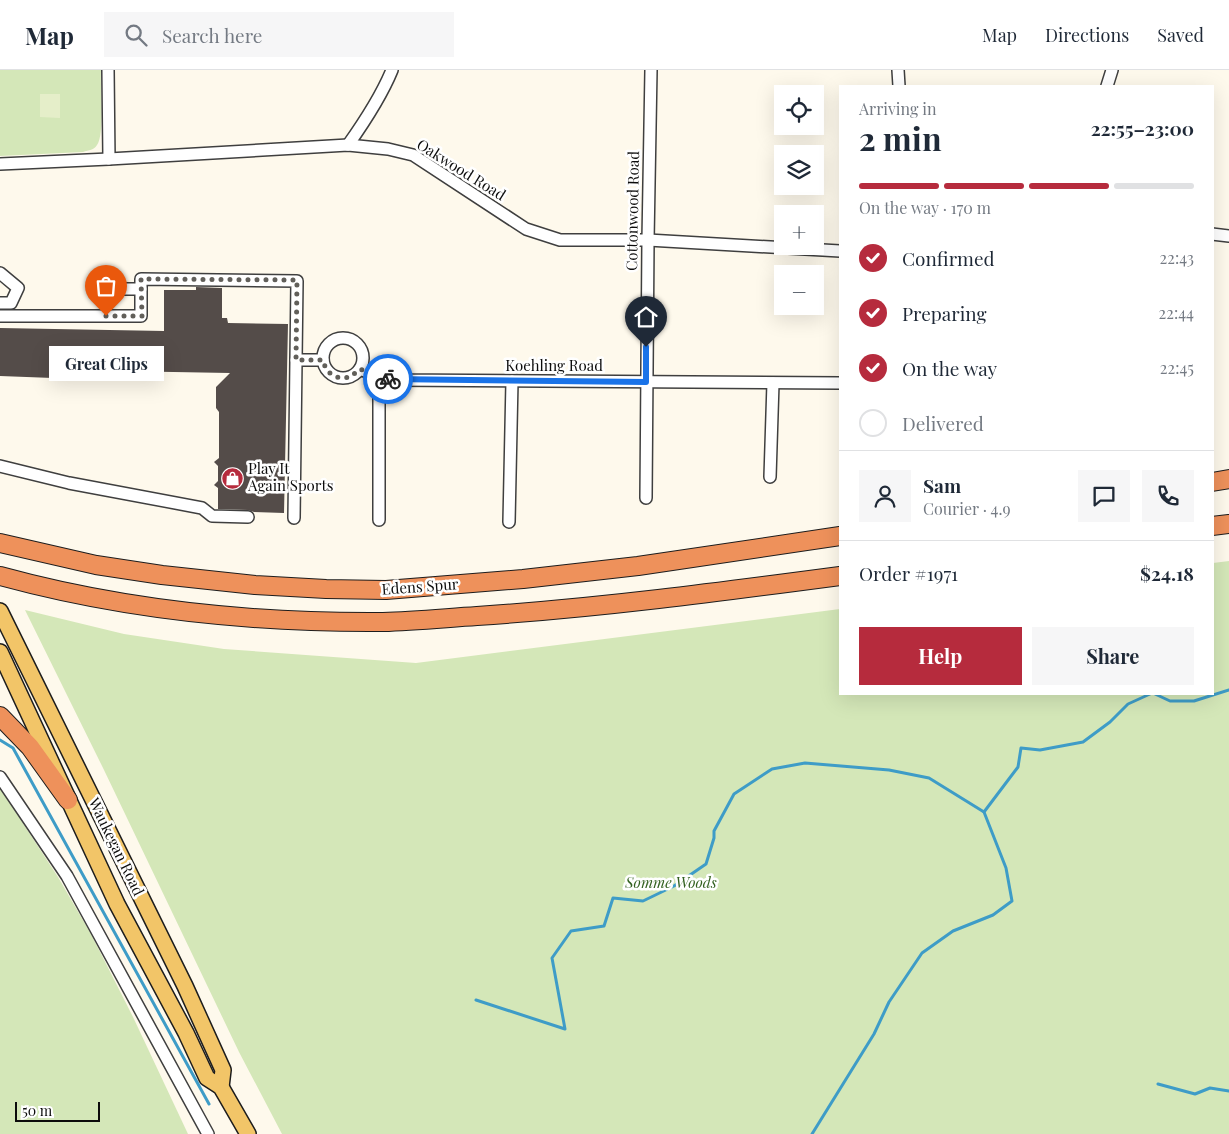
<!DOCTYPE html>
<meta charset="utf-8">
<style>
:root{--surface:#fff;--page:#f6f6f7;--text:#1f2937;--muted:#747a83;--line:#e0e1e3;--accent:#b62b3d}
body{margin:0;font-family:"Playfair Display",serif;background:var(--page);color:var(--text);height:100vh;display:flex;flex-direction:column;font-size:19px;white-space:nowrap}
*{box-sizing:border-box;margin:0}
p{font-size:16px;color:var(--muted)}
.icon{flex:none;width:28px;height:28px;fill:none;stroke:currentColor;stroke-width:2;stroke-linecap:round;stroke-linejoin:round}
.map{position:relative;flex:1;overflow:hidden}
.panel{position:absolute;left:839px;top:15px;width:375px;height:610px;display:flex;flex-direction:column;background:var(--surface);border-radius:0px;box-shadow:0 5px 20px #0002}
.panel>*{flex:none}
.fabs{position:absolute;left:774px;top:15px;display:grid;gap:10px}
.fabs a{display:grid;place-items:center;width:50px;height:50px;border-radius:0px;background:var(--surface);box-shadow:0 5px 20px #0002;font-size:25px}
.scale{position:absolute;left:15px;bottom:12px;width:85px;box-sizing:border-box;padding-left:5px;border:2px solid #0c0c0c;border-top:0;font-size:14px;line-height:18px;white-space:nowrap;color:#0c0c0c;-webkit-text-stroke:4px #fff;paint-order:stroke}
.pin{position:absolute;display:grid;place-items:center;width:42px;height:42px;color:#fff;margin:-51px -21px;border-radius:50% 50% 50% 0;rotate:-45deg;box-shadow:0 0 5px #0007}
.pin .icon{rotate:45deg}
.courier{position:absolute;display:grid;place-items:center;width:50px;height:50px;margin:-25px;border:4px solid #1a73e8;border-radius:50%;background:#fff;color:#222;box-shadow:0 1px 6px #0007}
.bubble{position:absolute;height:35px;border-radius:0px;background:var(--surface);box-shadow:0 5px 20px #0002;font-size:16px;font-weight:700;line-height:35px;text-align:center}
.headline em{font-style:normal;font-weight:700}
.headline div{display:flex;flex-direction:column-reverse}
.headline{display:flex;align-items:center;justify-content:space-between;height:85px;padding:0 20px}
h1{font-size:32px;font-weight:700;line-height:38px}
.bar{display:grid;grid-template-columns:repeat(4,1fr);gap:8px 5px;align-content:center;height:60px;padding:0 20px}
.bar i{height:6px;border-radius:4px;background:var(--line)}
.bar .on{background:var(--accent)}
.bar p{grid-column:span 4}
.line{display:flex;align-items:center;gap:12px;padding:0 20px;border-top:1px solid var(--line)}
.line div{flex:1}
.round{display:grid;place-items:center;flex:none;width:52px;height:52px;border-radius:0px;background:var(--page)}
ol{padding:0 20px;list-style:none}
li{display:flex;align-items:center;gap:15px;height:55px}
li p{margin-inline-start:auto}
li .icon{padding:5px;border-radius:50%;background:var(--accent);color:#fff;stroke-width:4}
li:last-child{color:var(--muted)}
li i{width:28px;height:28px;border:2px solid var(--line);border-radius:50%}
.action{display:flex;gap:10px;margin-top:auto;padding:10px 20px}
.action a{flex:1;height:58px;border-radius:0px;background:var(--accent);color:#fff;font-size:20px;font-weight:700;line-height:58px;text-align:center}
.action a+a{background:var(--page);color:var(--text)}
header{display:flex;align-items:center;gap:30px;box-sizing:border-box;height:70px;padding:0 25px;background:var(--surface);border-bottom:1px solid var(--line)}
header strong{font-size:24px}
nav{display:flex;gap:28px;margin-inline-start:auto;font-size:18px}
.search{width:350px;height:45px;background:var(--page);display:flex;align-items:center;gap:12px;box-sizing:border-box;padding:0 18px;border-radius:0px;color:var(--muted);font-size:19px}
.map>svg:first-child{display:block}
</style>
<header>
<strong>Map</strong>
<div class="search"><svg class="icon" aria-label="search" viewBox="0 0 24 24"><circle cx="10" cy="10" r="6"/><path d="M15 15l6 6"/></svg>Search here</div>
<nav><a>Map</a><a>Directions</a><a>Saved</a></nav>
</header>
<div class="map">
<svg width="1229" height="1064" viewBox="0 0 1229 1064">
<rect width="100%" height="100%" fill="#fef9ec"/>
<g fill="#d4e7b8">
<path d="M 0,0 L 101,0 C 100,16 105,65 97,75 C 94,80 89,80 83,82 L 0,86 Z"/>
<polygon points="1229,491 1229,1064 282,1064 239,982 104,700 25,540 124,564 224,579 416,593 840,539 840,624 1212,624 1213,493"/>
<polygon points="0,718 58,807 91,864 133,947 188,1064 0,1064"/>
</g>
<polygon fill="#e5eec9" points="40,24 60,24 60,48 40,47"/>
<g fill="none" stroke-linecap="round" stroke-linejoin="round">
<g stroke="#3e9cc7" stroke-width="3">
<polyline points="1155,624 1170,631 1194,631 1229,620"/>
<polyline points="0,670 13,678 209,1034"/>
<polyline points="984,742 1018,697 1021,678 1040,680 1083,672 1110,652 1128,634 1150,624"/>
<polyline points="476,930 565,959 552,888 571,861 604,856 613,828 643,831 674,816 706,794 714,768 714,761 734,724 772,699 805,693 889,700 929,708 984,742 1006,798 1012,831 993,845 953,861 922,883 889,932 874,964 812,1064"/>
<polyline points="1158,1014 1195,1024 1210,1018 1229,1021"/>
</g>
</g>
<polygon fill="#544c49" points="196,217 222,218 222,248 227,248 228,253 288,254 284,443 254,442 248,440 218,439 218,418 214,415 218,411 218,396 214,392 219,388 219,342 216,338 216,317 230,303 60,300 53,308 0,306 0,258 164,261 164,220 196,220"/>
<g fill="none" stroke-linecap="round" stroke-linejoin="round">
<defs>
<g id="minor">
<polyline points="108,0 109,89"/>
<polyline points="898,0 899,16"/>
<polyline points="1107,16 1112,0"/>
<path d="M 348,75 C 365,51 381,27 392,0"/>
<polyline points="0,94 109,89 348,75 388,79 413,85 526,159 560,170 648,170 840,181"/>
<polyline points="1212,164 1229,166"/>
<polyline points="0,203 18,218 11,233 0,233"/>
<polyline points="124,219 141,219"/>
<polyline points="0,246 141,246 141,209 297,211 294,448"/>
<circle cx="343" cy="288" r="20"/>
<polyline points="296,290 323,290"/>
<polyline points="360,299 379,307 393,310 840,313"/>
<polyline points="379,307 379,450"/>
<polyline points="0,396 69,413 202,438 212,446 248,447"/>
<polyline points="770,407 773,313"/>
<polyline points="646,428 648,170 651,0"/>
<polyline points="509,452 512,311"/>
<polyline points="0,707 67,806 208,1064"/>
</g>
<g id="major">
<polyline points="0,541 185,916 223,1000 221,1017"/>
<polyline points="0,582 117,834 186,963 207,1008 221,1017 248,1064"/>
</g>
<g id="highway">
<polyline points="1212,412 1229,409"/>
<polyline points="1212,456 1229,454"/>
<polyline points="0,473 96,495 162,505 255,515 326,519 386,520 523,509 638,496 840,466"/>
<path d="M 0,506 C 124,540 255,553 383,552 C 414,551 446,548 477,546 C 598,538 719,522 840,506"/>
<polyline points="0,646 30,677 68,730"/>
</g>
</defs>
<use href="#minor" stroke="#3f3f3f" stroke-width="14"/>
<use href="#major" stroke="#1d1d1d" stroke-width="18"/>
<use href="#highway" stroke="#1d1d1d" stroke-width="20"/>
<use href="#minor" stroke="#fff" stroke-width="11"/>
<use href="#major" stroke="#f2c568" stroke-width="15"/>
<use href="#highway" stroke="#ee915b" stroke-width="18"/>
</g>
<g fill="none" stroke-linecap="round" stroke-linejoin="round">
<path stroke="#615f5a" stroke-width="5" stroke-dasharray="0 9" d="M 106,246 L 142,246 L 141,209 L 297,210 L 296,290 L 323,290 C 326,304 336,310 350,307 L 360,299 L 379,307 L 388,309"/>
<polyline stroke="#1a73e8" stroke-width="6" points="388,309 646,312 646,277"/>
</g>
<defs>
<symbol id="shop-disc" viewBox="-11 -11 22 22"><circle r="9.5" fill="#b62b3d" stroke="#fff"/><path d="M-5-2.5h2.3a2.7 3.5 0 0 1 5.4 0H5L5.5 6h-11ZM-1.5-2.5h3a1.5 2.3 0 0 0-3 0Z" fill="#fff"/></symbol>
</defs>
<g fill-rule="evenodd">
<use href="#shop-disc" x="220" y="396" width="25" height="25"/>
</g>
<g text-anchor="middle" stroke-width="5" stroke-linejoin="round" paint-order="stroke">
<g font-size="15" fill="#0c0c0c" stroke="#fff">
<text transform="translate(461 100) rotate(32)" y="5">Oakwood Road</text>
<text transform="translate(633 141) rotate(-89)" y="5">Cottonwood Road</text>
<text x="554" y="301">Koehling Road</text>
<text transform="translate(420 517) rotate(-4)" y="5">Edens Spur</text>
<text transform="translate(116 777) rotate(64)" y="5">Waukegan Road</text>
</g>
<g font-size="15" fill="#0c0c0c" stroke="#fff" text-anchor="start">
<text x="248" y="404">Play It<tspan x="248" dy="17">Again Sports</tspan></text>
</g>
<g font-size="15" font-style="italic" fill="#336120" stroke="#fff">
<text x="671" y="818">Somme Woods</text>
</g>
</g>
</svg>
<div class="fabs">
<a><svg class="icon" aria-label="locate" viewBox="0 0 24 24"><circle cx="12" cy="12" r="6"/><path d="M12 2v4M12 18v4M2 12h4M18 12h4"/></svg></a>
<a><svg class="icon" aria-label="layers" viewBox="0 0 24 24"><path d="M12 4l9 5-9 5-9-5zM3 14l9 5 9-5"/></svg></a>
<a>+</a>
<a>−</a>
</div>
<div class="scale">50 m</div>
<div class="pin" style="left:106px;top:246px;background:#ea580c"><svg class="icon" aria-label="bag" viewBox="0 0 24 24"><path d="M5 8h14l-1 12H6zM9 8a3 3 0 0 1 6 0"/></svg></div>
<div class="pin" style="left:646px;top:277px;background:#1f2937"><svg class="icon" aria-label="home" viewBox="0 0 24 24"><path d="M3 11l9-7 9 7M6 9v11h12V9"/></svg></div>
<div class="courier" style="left:388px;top:309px"><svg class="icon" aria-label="bike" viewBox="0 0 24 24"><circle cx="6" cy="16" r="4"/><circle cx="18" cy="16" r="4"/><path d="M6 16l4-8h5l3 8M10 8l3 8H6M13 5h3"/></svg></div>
<div class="bubble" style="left:49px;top:276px;width:115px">Great Clips</div>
<section class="panel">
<div class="headline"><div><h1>2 min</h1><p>Arriving in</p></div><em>22:55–23:00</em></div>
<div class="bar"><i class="on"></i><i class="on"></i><i class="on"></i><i></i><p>On the way · 170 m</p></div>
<ol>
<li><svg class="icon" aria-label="check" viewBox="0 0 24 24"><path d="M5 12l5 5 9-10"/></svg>Confirmed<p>22:43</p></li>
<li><svg class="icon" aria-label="check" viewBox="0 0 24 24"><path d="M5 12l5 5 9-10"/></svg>Preparing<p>22:44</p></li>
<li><svg class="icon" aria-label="check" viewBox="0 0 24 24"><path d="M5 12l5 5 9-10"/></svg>On the way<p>22:45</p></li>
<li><i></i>Delivered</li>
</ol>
<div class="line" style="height:90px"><a class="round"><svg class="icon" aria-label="person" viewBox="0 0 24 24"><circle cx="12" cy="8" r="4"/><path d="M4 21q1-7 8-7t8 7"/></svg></a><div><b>Sam</b><p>Courier · 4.9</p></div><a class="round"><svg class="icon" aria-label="chat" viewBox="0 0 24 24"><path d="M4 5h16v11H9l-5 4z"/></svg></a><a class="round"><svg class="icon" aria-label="phone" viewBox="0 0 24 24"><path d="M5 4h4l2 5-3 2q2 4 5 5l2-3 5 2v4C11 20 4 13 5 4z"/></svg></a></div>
<div class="line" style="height:65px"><div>Order #1971</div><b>$24.18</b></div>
<div class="action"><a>Help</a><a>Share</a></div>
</section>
</div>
